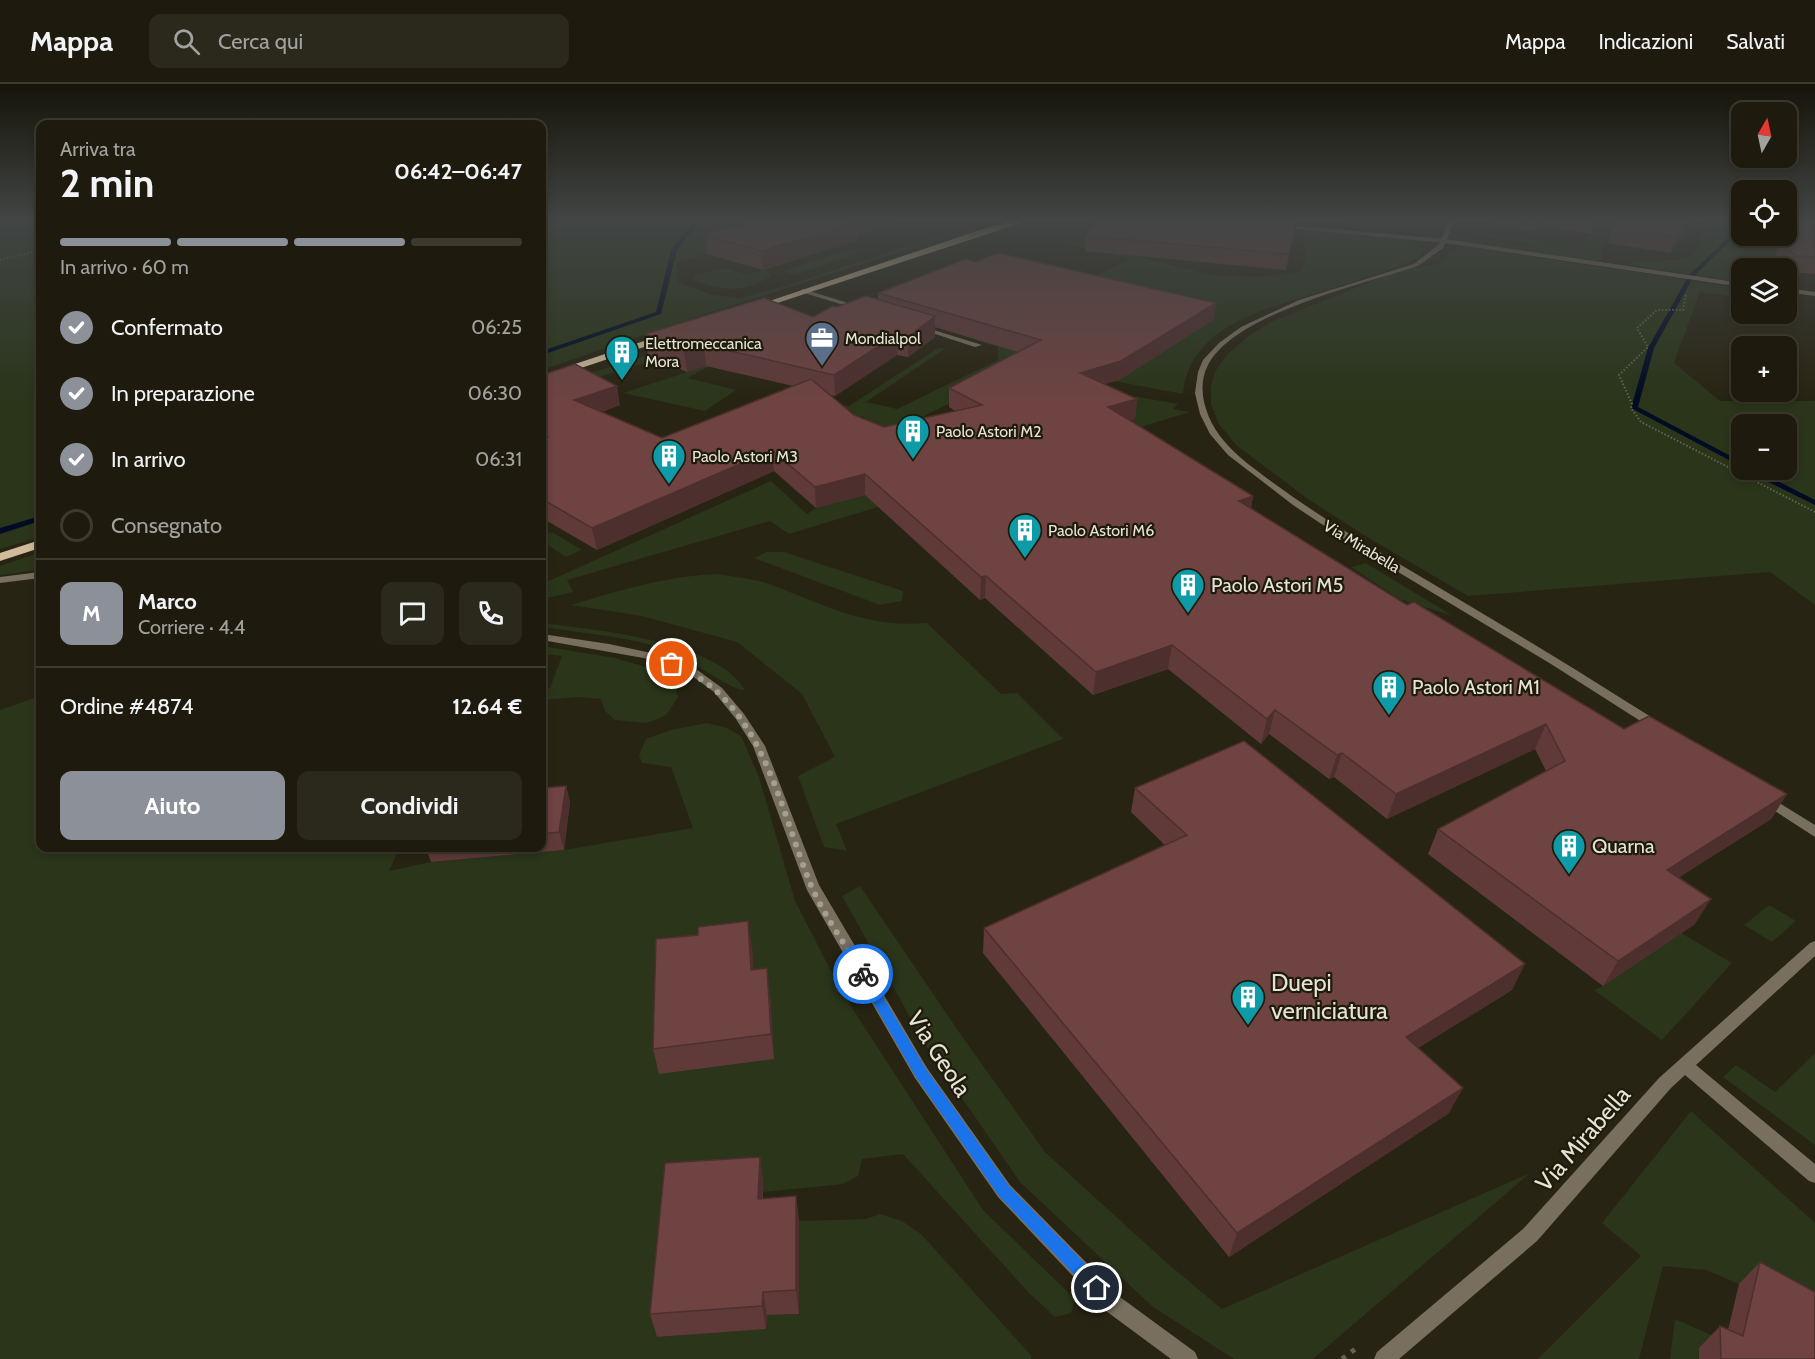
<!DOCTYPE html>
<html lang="it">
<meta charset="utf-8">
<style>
:root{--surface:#1e1b0e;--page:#2b281c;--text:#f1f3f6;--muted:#a1a19e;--line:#3c392e;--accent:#8c9099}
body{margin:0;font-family:Cabin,sans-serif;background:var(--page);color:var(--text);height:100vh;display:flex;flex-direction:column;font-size:22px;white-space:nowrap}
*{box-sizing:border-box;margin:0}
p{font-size:20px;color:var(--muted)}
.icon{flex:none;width:33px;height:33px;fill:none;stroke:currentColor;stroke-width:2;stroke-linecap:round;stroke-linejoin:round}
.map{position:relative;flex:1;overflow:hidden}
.sheet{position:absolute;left:36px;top:36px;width:510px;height:732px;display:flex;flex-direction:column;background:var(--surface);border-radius:12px;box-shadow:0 3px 9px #0003,0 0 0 2px var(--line)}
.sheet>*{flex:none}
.needle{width:39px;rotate:9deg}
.fabs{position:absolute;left:1731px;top:18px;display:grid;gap:12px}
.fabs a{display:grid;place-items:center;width:66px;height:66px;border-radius:12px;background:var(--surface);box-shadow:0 3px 9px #0003,0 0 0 2px var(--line);font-size:30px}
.pin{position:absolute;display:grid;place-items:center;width:51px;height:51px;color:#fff;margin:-26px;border:3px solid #fff;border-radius:50%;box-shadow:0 2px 6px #0007}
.courier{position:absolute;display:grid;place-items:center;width:60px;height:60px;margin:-30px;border:4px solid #1a73e8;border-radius:50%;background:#fff;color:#222;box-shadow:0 2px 8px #0007}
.head em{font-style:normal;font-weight:700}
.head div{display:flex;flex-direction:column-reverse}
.head{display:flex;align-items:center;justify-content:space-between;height:102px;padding:0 24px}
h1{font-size:39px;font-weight:700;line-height:45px}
.bar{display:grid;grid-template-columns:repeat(4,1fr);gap:9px 6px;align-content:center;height:72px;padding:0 24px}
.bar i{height:8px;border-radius:4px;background:var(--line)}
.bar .on{background:var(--accent)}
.bar p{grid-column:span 4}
.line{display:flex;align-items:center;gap:15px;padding:0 24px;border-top:2px solid var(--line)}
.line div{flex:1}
.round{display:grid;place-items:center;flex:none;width:63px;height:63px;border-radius:12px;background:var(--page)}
ol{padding:0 24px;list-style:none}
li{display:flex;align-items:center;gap:18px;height:66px}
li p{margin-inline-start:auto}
li .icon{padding:6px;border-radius:50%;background:var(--accent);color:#fff;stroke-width:4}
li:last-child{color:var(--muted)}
li i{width:33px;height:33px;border:3px solid var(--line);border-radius:50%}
.primary-button{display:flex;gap:12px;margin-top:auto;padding:12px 24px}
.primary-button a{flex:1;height:69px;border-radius:12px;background:var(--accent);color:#fff;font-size:24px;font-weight:700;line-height:69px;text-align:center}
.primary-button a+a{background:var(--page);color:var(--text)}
header{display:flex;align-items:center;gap:36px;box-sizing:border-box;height:84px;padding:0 30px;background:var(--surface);border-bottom:2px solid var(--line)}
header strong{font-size:28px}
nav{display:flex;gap:33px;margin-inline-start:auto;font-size:21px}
.search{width:420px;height:54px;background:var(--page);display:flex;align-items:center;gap:15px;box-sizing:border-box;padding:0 21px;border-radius:12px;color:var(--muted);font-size:22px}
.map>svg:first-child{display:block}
</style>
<header>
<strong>Mappa</strong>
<div class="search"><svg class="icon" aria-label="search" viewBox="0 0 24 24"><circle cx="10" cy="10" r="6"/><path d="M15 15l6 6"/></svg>Cerca qui</div>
<nav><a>Mappa</a><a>Indicazioni</a><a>Salvati</a></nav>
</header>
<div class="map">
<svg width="1815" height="1275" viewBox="0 0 1815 1275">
<rect width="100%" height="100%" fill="#282413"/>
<g fill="#2a351a" fill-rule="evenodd">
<polygon points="0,136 40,136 40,453 0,465"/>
<polygon points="542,136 779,136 756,154 676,179 679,199 713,211 741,214 785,202 944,150 950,152 696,233 542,286"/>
<polygon points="1346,136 1443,136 1440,145 1345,142"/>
<polygon points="1605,136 1629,136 1601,164 1602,176 1593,177 1455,156 1455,154 1459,152 1530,163 1532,160 1467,150 1473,148 1583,163 1590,150"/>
<polygon points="1707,136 1741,136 1742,152 1786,152 1798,136 1786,157 1756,152 1749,157 1739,177 1740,181 1748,184 1742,184 1741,198 1630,181 1631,178 1674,176 1694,171"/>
<path d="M 1305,147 L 1402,155 L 1417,160 L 1424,166 L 1419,173 L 1402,181 C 1374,191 1346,200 1318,209 C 1264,225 1189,242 1183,310 L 1028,281 L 887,350 L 862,332 L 852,337 L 832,320 L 849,322 L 938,264 L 946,264 L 866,318 L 897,325 L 998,276 L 998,263 L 871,223 L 1075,201 L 1131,175 L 1061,158 L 1072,156 L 1211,191 L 1256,193 L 1299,189 L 1305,181 Z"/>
<path d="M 1466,163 L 1741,204 L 1741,214 L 1700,208 L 1674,279 L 1720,317 L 1815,317 L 1815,521 L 1770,488 L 1468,512 L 1362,450 L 1308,415 L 1236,361 L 1219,340 L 1211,320 L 1211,301 L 1216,286 L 1227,271 L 1250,251 L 1271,238 L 1395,188 L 1441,179 L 1450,168 ZM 1742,340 L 1786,340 L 1786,386 L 1742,386 Z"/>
<polygon points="848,166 859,169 794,191 783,187"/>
<path d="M 725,184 L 746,191 L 765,186 L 772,191 C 746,209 721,208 692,195 L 697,191 Z"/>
<polygon points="764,253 687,294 736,306 705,327 623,309 694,286"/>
<polygon points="648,271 657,275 542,311 542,304"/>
<polygon points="1105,307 1178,320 1173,325 1190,328 789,450 770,437 567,496 573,508 542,515 542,500 771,397 807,430 816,424 1134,335"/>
<polygon points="552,448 582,466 566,473 542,457 542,452"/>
<polygon points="40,468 40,486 0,491 0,482"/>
<polygon points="767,468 784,468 903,507 902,517 880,521 754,474"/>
<polygon points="1366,479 1453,532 1399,515 1351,483"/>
<path d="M 718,490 C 732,493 749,494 763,498 C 824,519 859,544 927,539 L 1001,610 L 1017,609 L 1063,655 L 836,740 L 847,767 L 824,763 L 798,692 L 835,673 L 802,610 L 737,558 L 642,532 L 571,521 C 620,506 667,492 718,490 Z"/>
<path d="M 542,539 C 595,546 716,556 745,606 C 732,607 692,577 677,570 C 643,554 580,549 542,543 Z"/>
<polygon points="542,562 615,574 653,585 674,599 678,613 667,630 658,635 646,639 615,636 605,627 601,615 579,613 542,616 542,605 550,604 562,572 542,570"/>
<polygon points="40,612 40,764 399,764 389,787 431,778 564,766 693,744 671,683 642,679 639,671 646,655 671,646 707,639 727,644 741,652 759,693 795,817 843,910 983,1126 1075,1215 1071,1229 1055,1233 1029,1209 903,1070 862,1075 858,1092 843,1100 763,1108 763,1097 658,1253 766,1245 767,1231 799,1230 799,1137 866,1135 880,1130 902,1137 921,1150 1031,1271 1031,1275 0,1275 0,626"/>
<polygon points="860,802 961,951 1045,1068 1167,1179 1222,1225 1530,1089 1313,1275 1234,1275 1153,1223 1020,1098 928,965 842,812"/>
<polygon points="1769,821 1796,837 1772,858 1744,841"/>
<polygon points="1681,849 1732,879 1662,956 1594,906 1603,902"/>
<polygon points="1815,969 1815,1061 1723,993 1736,981 1775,1008"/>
<polygon points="1691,1027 1815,1139 1815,1221 1739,1200 1706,1186 1663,1182 1639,1275 1538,1275 1641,1172 1602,1139"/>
<polygon points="1675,1235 1766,1275 1670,1275"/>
</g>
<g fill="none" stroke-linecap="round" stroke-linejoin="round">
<g fill="#000c24" fill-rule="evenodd">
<polygon points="695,136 700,136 677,166 661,230 542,271 542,267 656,228 671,166"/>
<polygon points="1742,141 1742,145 1694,192 1654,264 1638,323 1742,378 1742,383 1631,324 1648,264 1689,191"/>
<polygon points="1748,386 1756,386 1815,416 1815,421 1748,388"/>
<polygon points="40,432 40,437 0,450 0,444"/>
</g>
<g stroke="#656152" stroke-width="2" stroke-dasharray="1.5 2" stroke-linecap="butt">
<polyline points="0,176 40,166"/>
<polyline points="1686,211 1683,226 1657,226 1637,244 1648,263 1619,291 1632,320 1631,324 1641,338 1815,428"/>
</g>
<polyline stroke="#656152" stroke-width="5" stroke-dasharray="4.5 7" stroke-linecap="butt" points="1342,1275 1358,1263"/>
<g fill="#796f5f" fill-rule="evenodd">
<polygon points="803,205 861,223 862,224 857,225 801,208 800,207"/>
<polygon points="920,243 924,243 982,261 975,263 920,245"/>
</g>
<g fill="#796f5f" fill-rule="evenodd">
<path d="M 1450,136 L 1455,136 L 1443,164 L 1418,182 C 1364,200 1235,229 1208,281 C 1195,306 1207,337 1224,357 C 1237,373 1255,385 1272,398 C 1309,425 1347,449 1386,472 C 1467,520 1548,568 1627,618 L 1661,639 L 1663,642 L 1661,645 L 1653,645 L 1551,580 L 1350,459 L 1293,421 L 1228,371 L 1210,350 L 1200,330 L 1195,309 L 1198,288 L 1203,276 L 1219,259 L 1241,243 L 1299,216 L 1414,180 L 1438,161 Z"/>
<polygon points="1766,711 1815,741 1815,753 1761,718 1760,715 1761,712"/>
<polygon points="1815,857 1815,872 1696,981 1815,1080 1815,1099 1809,1097 1685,991 1671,1004 1537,1157 1399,1275 1374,1275 1377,1268 1523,1145 1659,994 1810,859"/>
</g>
<g fill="#796f5f" fill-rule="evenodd">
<polygon points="1277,140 1445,155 1742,199 1742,203 1445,159 1279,143"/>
<polygon points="1786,204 1815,208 1815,212 1786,208"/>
<polygon points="40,488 40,494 0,499 0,493"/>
<polygon points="542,550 609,560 656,570 696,585 722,604 744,630 765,662 819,801 927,984 1010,1101 1120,1213 1195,1268 1198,1275 1171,1275 1106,1227 998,1113 915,994 807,806 753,662 736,635 714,608 688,589 649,575 542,556"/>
</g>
<g fill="#cfba99" fill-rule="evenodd">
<polygon points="1017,136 1030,136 759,225 752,223 983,145"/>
<polygon points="665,250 669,253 668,255 542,297 542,291"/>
<polygon points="40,456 40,464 0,477 0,469"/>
</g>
</g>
<g fill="#5f3a39" fill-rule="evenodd">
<polygon points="755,136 903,136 857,151 857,156 763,186 707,170 705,151"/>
<polygon points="1399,136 1418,136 1418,138"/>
<polygon points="1486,136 1605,136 1590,150 1541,141 1533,147 1485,138"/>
<polygon points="1620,136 1693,136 1689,145 1670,169 1608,159 1613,143"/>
<polygon points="1786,136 1815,136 1815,190 1788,188 1786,184 1785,184 1775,175 1780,152 1786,152"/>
<polygon points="1296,138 1286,186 1085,167 1086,152"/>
<path d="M 976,178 L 1216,219 L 1213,236 L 1119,296 L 1104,300 L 1137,315 L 1135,335 L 1129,336 L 1253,412 L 1251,424 L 1407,521 L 1624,645 L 1787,710 L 1771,735 L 1678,794 L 1695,840 L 1603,902 L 1428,770 L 1438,745 L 1546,687 L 1535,665 L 1387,735 L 1334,693 L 1329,695 L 1269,650 L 1261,660 L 1168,585 L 1093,611 L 985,514 L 980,516 L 865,411 L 816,424 L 774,387 L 597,466 L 542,434 L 542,291 L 620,321 L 602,328 L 662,354 L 793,302 L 706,282 L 687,288 L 648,271 L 645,250 L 813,233 L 837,223 L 878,215 L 878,209 ZM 935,243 L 1018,268 L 949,304 L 949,323 L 955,327 L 884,343 L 854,331 L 830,311 L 835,312 L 897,271 L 908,273 L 935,253 Z"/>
<polygon points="566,702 570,718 564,766 431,778 426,764 542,764 542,704"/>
<polygon points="1135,704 1512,906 1418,964 1449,1029 1229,1173 983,869 984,844 1165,761 1131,728"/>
<polygon points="752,863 753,885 770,909 774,975 659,990 653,965"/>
<polygon points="760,1073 763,1097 763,1115 796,1112 799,1137 799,1230 767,1231 766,1245 657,1253 650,1230"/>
<polygon points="1760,1178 1815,1275 1699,1275 1699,1264 1720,1242 1728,1246 1739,1200"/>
</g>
<g fill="#4d2f2e">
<polygon points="848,136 903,136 857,151 857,156 763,186 761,167"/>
<polygon points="1537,136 1543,136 1541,141 1533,147"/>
<polygon points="1595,136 1605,136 1590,150"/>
<polygon points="1690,136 1693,136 1689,145 1670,169 1676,153"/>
<polygon points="1216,219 1213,236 1119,296 1078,308 1080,289"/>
<polygon points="935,232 935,253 908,273 908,253"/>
<polygon points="897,250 897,271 835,312 834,291"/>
<polygon points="704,261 706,282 687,288 684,267"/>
<polygon points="617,302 620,321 578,336 574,316"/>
<polygon points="1137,315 1135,335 1105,343 1108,323"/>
<polygon points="772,366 774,387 597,466 592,444"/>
<polygon points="865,390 865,411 816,424 815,403"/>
<polygon points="1253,412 1249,434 1239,417"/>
<polygon points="986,492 985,514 980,516 981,493"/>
<polygon points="1172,561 1168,585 1093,611 1096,588"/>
<polygon points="1275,626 1269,650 1261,660 1267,635"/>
<polygon points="1546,640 1535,665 1387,735 1396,710"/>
<polygon points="1342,669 1334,693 1329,695 1337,671"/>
<polygon points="566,702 570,718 564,766 559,748"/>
<polygon points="1787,710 1771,735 1651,811 1667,786"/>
<polygon points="1711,815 1695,840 1603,902 1618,877"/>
<polygon points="748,837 752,863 755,911 751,886"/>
<polygon points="1525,880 1512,906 1395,978 1406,953"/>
<polygon points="767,884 770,909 774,975 771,950"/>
<polygon points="1463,1004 1449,1029 1229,1173 1237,1149"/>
<polygon points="760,1073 763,1097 762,1139 758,1115"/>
<polygon points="796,1112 799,1137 799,1230 796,1206"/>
<polygon points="763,1208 767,1231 766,1245 762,1222"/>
</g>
<g fill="#6e4342" stroke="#4d2f2e" stroke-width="1.5">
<polygon points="755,136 851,136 856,138 761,167 705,151"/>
<polygon points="1096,136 1278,136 1296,138 1289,170 1086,152"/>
<polygon points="1620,136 1690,136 1676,153 1613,143"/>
<polygon points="1787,136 1815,136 1815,173 1796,172 1782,159 1784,152 1786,152"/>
<polygon points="998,169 1216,219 1121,277 1080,289 1137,315 1108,323 1253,412 1239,417 1407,521 1414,518 1624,645 1649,632 1787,710 1667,786 1711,815 1618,877 1438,745 1565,677 1546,640 1396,710 1342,669 1337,671 1275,626 1267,635 1172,561 1096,588 986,492 981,493 865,390 815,403 772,366 592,444 542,415 542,356 548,353 542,350 542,291 575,280 617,302 574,316 662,354 811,295 854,331 884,343 982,321 949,304 1041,256 878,209 966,175 976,178"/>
<polygon points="866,212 935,232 908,253 897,250 834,291 704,261 684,267 645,250 764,214 813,233 833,222 837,223"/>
<polygon points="1244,657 1525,880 1406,953 1463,1004 1237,1149 984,844 1187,751 1135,704"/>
<polygon points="566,702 559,748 542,750 542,704"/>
<polygon points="748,837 751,886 767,884 771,950 653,965 656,855 698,851 698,843"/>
<polygon points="760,1073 758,1115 796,1112 796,1206 763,1208 762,1222 650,1230 665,1079"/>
<polygon points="1760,1178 1815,1208 1815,1275 1721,1275 1720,1242 1743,1252"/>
</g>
<linearGradient id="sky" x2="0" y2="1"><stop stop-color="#16140a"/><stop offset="0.43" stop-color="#424544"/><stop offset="1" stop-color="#424544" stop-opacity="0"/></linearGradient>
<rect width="1815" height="315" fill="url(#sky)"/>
<polygon fill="#1a73e8" points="863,885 867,886 926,985 1009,1102 1103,1198 1105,1204 1103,1209 1097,1212 1092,1209 999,1112 916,993 857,890"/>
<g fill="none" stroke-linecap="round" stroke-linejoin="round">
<path stroke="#a3a093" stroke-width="6" stroke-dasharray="0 10.8" d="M 672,580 C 761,614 778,719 810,799 C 823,830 845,860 863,890"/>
</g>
<defs>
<symbol id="office-pin" viewBox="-11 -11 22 30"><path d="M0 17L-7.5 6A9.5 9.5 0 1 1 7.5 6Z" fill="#5c6f8a" stroke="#1f1b0a"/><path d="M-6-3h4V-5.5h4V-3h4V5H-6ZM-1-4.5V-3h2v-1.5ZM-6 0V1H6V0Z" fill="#fff"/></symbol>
<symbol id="building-pin" viewBox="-11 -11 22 30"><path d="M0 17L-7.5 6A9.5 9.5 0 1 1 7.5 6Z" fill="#0f9aa8" stroke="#1f1b0a"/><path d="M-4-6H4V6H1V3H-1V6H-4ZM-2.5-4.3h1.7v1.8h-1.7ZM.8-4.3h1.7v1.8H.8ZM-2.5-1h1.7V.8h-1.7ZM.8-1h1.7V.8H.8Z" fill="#fff"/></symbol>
</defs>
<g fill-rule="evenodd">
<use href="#office-pin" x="803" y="235" width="38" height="52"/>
<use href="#building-pin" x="603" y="249" width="38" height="52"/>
<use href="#building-pin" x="894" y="328" width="38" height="52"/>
<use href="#building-pin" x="650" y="353" width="38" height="52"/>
<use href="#building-pin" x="1006" y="427" width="38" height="52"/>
<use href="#building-pin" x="1169" y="482" width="38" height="52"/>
<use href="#building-pin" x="1370" y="584" width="38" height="52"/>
<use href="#building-pin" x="1550" y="743" width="38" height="52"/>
<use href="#building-pin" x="1229" y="894" width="38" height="52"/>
</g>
<g text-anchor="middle" stroke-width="4.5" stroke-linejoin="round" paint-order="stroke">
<g font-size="16" fill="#e5e3d8" stroke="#1f1b0a" text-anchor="start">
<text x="845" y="260">Mondialpol</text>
<text x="645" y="265">Elettromeccanica<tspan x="645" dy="18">Mora</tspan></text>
<text x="936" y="353">Paolo Astori M2</text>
<text x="692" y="378">Paolo Astori M3</text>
<text x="1048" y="452">Paolo Astori M6</text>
</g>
<g font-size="16" fill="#e5e3d8" stroke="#1f1b0a">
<text transform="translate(1362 462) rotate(31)" y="6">Via Mirabella</text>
</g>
<g font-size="20" fill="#e5e3d8" stroke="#1f1b0a" text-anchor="start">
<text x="1211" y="508">Paolo Astori M5</text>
<text x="1412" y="610">Paolo Astori M1</text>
<text x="1592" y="769">Quarna</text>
</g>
<g font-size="24" fill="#e5e3d8" stroke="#1f1b0a" text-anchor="start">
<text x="1271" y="907">Duepi<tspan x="1271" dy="28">verniciatura</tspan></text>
</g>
<g font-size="24" fill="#e5e3d8" stroke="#1f1b0a">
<text transform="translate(939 970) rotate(57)" y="8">Via Geola</text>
<text transform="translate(1583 1055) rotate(-49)" y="8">Via Mirabella</text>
</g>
</g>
</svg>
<div class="fabs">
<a><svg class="needle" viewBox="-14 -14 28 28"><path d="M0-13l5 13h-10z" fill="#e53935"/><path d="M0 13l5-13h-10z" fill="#a1a19e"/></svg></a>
<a><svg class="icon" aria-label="locate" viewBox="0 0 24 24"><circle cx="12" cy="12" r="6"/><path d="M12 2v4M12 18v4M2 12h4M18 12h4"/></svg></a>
<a><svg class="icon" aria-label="layers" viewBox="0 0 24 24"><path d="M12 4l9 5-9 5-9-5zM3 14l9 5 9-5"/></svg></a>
<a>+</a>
<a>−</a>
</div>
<div class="pin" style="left:672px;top:580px;background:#ea580c"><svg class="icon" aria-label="bag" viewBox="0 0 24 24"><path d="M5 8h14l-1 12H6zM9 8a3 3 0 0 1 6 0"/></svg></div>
<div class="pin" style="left:1097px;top:1204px;background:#1f2937"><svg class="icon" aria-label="home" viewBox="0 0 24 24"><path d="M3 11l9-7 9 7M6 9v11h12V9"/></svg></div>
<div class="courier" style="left:863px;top:890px"><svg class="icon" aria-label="bike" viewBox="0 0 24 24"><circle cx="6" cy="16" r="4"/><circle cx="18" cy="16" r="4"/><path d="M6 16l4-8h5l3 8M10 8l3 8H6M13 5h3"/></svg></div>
<section class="sheet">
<div class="head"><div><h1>2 min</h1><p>Arriva tra</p></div><em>06:42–06:47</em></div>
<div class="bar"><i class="on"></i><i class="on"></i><i class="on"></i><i></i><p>In arrivo · 60 m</p></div>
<ol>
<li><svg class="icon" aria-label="check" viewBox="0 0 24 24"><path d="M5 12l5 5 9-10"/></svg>Confermato<p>06:25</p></li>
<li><svg class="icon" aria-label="check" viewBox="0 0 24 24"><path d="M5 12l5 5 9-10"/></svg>In preparazione<p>06:30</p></li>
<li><svg class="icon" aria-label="check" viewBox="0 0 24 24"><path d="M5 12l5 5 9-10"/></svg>In arrivo<p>06:31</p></li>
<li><i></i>Consegnato</li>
</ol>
<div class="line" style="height:108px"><b class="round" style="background:var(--accent);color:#fff">M</b><div><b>Marco</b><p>Corriere · 4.4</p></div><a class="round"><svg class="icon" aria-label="chat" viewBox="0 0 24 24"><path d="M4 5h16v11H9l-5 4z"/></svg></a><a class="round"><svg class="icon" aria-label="phone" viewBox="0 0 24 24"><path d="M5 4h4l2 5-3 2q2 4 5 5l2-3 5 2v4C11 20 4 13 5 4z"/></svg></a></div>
<div class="line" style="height:78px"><div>Ordine #4874</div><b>12.64 €</b></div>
<div class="primary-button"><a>Aiuto</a><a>Condividi</a></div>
</section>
</div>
